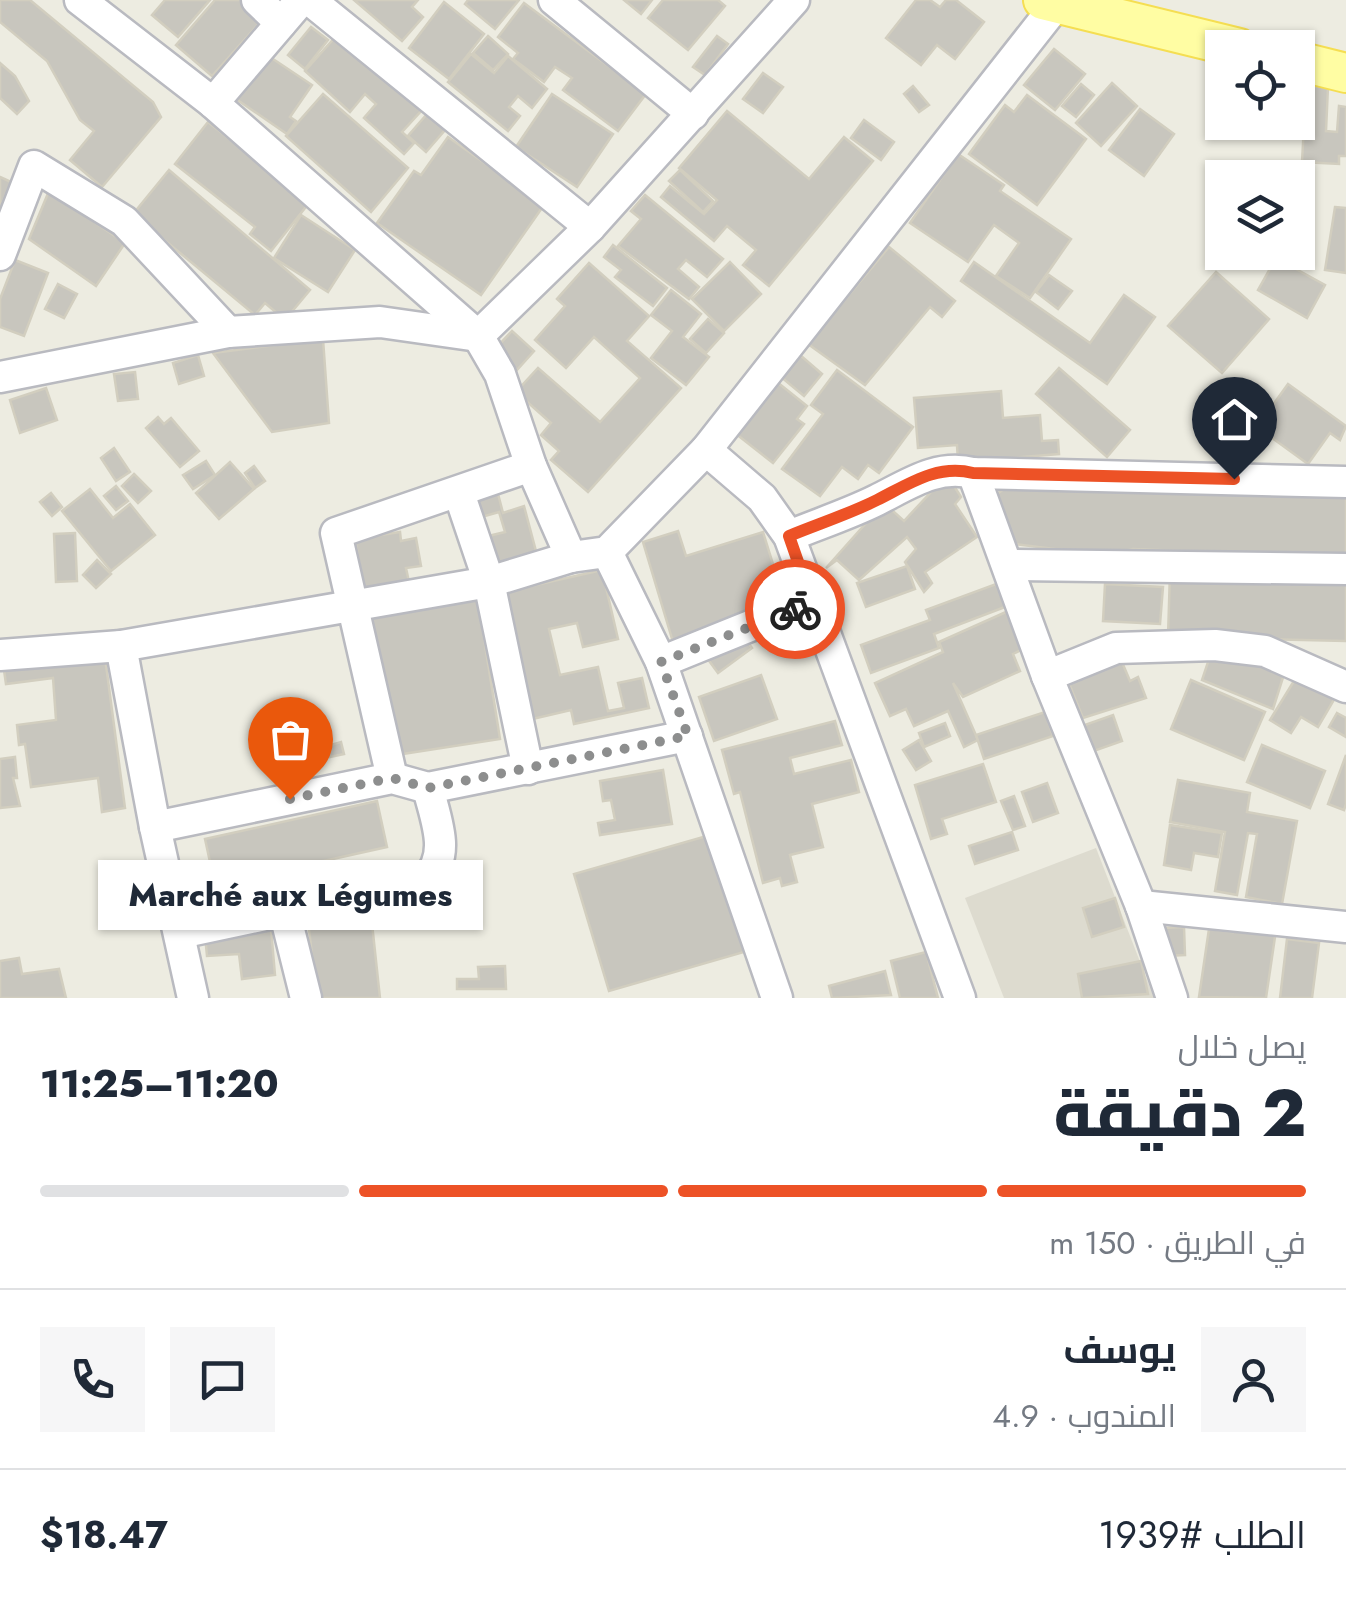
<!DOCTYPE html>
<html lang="ar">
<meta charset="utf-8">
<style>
:root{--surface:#fff;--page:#f6f6f7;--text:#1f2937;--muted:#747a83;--line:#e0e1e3;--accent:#ed5226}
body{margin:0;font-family:Jost,Cairo,sans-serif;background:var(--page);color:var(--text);direction:rtl;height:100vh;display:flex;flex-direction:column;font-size:38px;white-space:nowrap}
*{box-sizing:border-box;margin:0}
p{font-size:32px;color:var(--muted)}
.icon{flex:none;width:55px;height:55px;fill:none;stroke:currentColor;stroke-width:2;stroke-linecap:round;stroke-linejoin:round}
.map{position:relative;height:998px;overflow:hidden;direction:ltr}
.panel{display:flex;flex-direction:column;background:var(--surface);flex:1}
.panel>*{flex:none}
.tools{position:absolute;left:1205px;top:30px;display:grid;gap:20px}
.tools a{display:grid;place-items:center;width:110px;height:110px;border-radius:0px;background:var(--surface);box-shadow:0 2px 8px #0004;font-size:50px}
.pin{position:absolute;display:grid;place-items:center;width:85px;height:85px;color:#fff;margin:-102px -42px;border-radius:50% 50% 50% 0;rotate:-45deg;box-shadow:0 0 10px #0007}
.pin .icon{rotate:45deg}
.courier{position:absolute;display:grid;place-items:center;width:100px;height:100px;margin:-50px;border:8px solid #ed5226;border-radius:50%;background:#fff;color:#222;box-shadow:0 2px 12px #0007}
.bubble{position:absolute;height:70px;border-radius:0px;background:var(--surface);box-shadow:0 2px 8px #0004;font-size:32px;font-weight:800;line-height:70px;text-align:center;direction:rtl}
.head em{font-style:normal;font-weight:800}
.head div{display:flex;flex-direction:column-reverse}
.head{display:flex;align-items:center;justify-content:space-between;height:170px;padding:0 40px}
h1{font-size:65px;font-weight:800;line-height:75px}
.bar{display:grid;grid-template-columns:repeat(4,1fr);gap:15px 10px;align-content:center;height:120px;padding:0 40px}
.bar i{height:12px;border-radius:8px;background:var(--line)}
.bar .on{background:var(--accent)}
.bar p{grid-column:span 4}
.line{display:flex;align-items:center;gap:25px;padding:0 40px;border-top:2px solid var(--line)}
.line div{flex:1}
.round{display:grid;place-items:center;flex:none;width:105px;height:105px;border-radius:0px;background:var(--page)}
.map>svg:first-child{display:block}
</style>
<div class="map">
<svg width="1346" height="998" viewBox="0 0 1346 998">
<rect width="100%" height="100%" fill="#edece1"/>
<polygon fill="#dddbcf" points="1096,848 1154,998 1004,998 965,898"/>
<g fill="#c8c6be" stroke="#d2cebf" stroke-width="2.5">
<polygon points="0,0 30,0 153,102 161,117 102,187 70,160 94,131 80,120 47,61 0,22"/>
<polygon points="165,0 210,0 178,37 152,15"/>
<polygon points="215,0 242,0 263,19 212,76 176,45"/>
<polygon points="354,0 418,0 412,7 423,17 402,41"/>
<polygon points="468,0 519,0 495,29 465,4"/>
<polygon points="624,0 652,0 641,14"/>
<polygon points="663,0 718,0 725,6 688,50 648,18"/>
<polygon points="916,0 930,0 940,7 946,0 956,0 984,22 955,59 937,45 921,65 886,38"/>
<polygon points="444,2 484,34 449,79 409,48"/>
<polygon points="524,3 646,94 618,131 563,90 572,78 555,67 544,82 513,59 518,53 498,37"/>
<polygon points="311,27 328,40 305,69 288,55"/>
<polygon points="338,34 422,110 402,132 414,143 404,154 364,118 376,104 365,94 350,112 305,71"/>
<polygon points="488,36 508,54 493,70 473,53"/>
<polygon points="717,36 728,44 705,75 693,67"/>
<polygon points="1054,49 1085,74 1055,110 1024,85"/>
<polygon points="471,54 494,73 508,56 547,89 532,108 518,96 509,107 520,116 508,131 448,82"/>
<polygon points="267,55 312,85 290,117 296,121 287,134 236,99"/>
<polygon points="0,63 15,76 29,101 17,114 0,98"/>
<polygon points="763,73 783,87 763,113 743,99"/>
<polygon points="1112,83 1137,106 1101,146 1076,123"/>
<polygon points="1081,84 1094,95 1076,117 1062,106"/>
<polygon points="1298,85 1328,87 1326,131 1337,132 1339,106 1346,107 1346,156 1339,156 1339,164 1302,162 1304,125 1290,124 1298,122"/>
<polygon points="913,86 929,105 919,112 904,94"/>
<polygon points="1222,87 1222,122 1267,122 1264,137 1214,127"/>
<polygon points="323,94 408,168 371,212 286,136"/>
<polygon points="552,94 613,134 577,187 516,147"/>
<polygon points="1027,95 1086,139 1037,205 969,154 1005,105 1014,112"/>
<polygon points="1140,109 1174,134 1144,176 1109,150"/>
<polygon points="727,111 809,179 844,137 873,161 769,286 743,265 756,250 727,226 714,241 661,197 670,186 704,214 717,200 679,168"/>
<polygon points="427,114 445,130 426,152 408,136"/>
<polygon points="864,120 894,142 881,160 851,138"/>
<polygon points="208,122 309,203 271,251 250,234 255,227 175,164"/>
<polygon points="448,137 544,205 481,295 377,223 414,171 421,175"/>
<polygon points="958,154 1004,185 1000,191 1071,239 1030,298 996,276 1019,243 994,225 968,262 910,223"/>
<polygon points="169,170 310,290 285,320 265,303 255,315 133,214"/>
<polygon points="680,170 713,201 703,212 669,181"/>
<polygon points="0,177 11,182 0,208"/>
<polygon points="49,191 125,243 96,286 29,239"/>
<polygon points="645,195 723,259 707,277 686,260 678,269 699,287 689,299 618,246 641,219 631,211"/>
<polygon points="1335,207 1346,208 1346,273 1325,270"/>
<polygon points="301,215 355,250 328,292 274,258"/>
<polygon points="613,245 667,288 653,306 615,277 621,270 604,257"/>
<polygon points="889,247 955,301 942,317 930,307 865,385 808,344"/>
<polygon points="1276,258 1325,285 1307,318 1258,290"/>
<polygon points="15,260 48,273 24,336 0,327 0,299"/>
<polygon points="730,262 761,294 724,331 692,299"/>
<polygon points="974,262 1090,343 1124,295 1155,317 1107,384 961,281"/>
<polygon points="589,263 649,316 627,341 681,388 588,492 551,460 559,451 541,435 551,423 516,392 538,368 600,422 640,378 594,337 566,368 535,340 565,306 557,299"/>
<polygon points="1216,272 1269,319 1222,373 1168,326"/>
<polygon points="1049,275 1072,291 1058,309 1036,292"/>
<polygon points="58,284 77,294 64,318 45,309"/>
<polygon points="671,290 701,314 683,337 709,357 686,385 651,358 672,331 651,315"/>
<polygon points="708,319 724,333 706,353 690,339"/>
<polygon points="512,331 534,351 517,370 495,349"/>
<polygon points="323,339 329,423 272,432 213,353"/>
<polygon points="793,349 822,374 804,396 774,371"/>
<polygon points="198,355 204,376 179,384 173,363"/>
<polygon points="1059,368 1130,430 1107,457 1036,394"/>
<polygon points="837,370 913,427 879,473 868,465 858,479 842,467 820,496 782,469 823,414 811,405"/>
<polygon points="135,372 138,399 118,401 114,374"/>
<polygon points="767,374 807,406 797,419 804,424 773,463 726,426"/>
<polygon points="1288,384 1346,426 1340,440 1330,433 1308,464 1257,427"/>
<polygon points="46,388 57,420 20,433 10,400"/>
<polygon points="1001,391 1003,418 1040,415 1042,441 1058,440 1059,454 958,462 957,445 918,448 914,398"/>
<polygon points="158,417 164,424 171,418 199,451 180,467 146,428"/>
<polygon points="114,448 130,472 116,481 101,458"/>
<polygon points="206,461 215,475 193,489 183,475"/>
<polygon points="230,462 254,489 219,519 196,493"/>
<polygon points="254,466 265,481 255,488 245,473"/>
<polygon points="134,474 151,491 138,503 122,486"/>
<polygon points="947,475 961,497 955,504 977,537 925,572 932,583 924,592 905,562 916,549 907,537 859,580 837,560 826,568 884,503 904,521"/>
<polygon points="116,486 128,501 116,510 104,496"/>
<polygon points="1008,486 1210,494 1211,486 1346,491 1346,558 1133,549 1125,551 1135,552 1051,554 1063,550 1013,544 997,494"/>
<polygon points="90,489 113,518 130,504 155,535 111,571 62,511"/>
<polygon points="497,490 503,513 524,506 537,555 489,572 480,538 505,532 499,512 478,518 472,497"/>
<polygon points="51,493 62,507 52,516 40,502"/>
<polygon points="678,531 686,556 763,532 786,606 673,642 643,542"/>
<polygon points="400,532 401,541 416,538 421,566 406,568 409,582 364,589 355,539"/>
<polygon points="75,533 77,581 56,582 54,534"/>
<polygon points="97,560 111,574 96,588 83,575"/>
<polygon points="907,566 915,589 866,607 857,583"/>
<polygon points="602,570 618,639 583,647 577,623 549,629 560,675 598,667 608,711 624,708 618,683 642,678 649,708 574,724 571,710 524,721 496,594"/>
<polygon points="1170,572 1307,575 1306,584 1346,585 1346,641 1168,637"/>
<polygon points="996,584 1005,607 934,634 939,648 871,673 861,645 930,620 926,610"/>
<polygon points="1105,584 1163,587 1160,624 1103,621"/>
<polygon points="477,594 500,739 396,755 370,611"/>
<polygon points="1006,612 1023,649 1013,654 1020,671 963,697 953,683 978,740 964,747 948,711 914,726 906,709 890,716 875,683 943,652 939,642"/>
<polygon points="742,634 752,648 718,673 707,658"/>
<polygon points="1213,647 1285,671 1273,709 1202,680"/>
<polygon points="104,650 125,808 102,812 98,778 31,787 25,744 19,745 17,725 56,720 53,678 6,684 3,663"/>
<polygon points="1119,655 1130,681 1138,677 1146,698 1083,718 1066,676"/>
<polygon points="761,675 777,719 714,741 699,697"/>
<polygon points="1297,676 1335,698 1318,727 1301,717 1291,733 1270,720"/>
<polygon points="1191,680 1265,712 1244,760 1171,729"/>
<polygon points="1045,712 1053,736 984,759 976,735"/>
<polygon points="1337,713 1346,718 1346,737 1329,727"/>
<polygon points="1113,715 1122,741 1091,752 1082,726"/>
<polygon points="835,721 842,745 790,758 794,774 851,760 859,792 812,804 823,847 790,855 797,882 782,886 780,878 763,883 740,792 734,794 722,750"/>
<polygon points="945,723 950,736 924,747 919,733"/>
<polygon points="919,740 931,761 916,770 903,750"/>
<polygon points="341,742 344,754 330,757 327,746"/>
<polygon points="1262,745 1325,771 1310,808 1247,782"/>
<polygon points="1346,755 1346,804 1344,810 1328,804"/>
<polygon points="15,757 17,778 13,778 20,806 0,808 0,759"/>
<polygon points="983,764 996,802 942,819 947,834 931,839 915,785"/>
<polygon points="663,770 672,824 600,835 598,823 615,820 611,800 603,801 600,781"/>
<polygon points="1178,780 1250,793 1247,812 1297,821 1282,904 1246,897 1257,834 1248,833 1237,895 1215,891 1225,832 1170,822"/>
<polygon points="1047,783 1058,813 1033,822 1022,792"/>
<polygon points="1014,796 1025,826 1013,830 1001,801"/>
<polygon points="377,801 387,847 215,885 205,839"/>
<polygon points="1170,825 1222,833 1218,857 1194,853 1191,870 1164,865"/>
<polygon points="1012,832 1018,850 975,864 969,846"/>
<polygon points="710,835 744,952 609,991 574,874"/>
<polygon points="1115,898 1124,927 1092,937 1083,908"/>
<polygon points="370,905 380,998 317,998 307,912"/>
<polygon points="1234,924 1276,930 1266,998 1199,997 1209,929 1233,932"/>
<polygon points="1184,927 1185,955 1165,956 1163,928"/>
<polygon points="271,929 275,975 242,979 239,954 207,956 205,935"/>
<polygon points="1287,939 1319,943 1312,998 1280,998"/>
<polygon points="926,952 938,998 900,998 891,961"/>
<polygon points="19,958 22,974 59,969 66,998 0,998 0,961"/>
<polygon points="1141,961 1148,994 1082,998 1078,974"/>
<polygon points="505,966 506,989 457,989 457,979 479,979 478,967"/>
<polygon points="885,971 891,995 832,998 829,986"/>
</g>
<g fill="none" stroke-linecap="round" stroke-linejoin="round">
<defs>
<g id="minor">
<polyline points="80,0 213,103 478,336 500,374 531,466 571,557"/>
<polyline points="257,0 281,23"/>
<polyline points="310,0 590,227"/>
<polyline points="554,0 693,114"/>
<polyline points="213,103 301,0"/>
<polyline points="0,255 34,166 124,221 228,332"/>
<polyline points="0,377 228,332 380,322 478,336 590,227 794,0"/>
<polyline points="706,450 762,498 789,536 960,998"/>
<polyline points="973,473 1047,676 1141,906 1172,998"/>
<polyline points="459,493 489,582 528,769"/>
<path d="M 789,536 C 818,524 849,514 877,500 C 909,484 937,464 973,473 L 1346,482"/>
<polyline points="607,552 661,662 777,998"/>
<polyline points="1008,565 1346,569"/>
<polyline points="121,646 155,827 193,998"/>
<polyline points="0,655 121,646 489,582 571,557 607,552 706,450 1060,0"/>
<polyline points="661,662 812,601"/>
<polyline points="1047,676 1116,648 1215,645 1265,651 1346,687"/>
<polyline points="392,778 336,533 531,466"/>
<polyline points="155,827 392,778 428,788 687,736"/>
<polyline points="1141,906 1346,927"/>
<polyline points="284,910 306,998"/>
<path d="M 180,933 L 425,881 C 452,855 436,821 428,788"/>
</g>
<g id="major">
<polyline points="1043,0 1239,48"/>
<polyline points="1298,61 1346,73"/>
</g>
</defs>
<use href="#minor" stroke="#b9bac0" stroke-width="35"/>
<use href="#major" stroke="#f5de52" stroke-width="42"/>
<use href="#minor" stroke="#fff" stroke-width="30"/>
<use href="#major" stroke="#fffda3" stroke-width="38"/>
</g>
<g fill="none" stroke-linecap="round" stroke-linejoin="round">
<polyline stroke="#8d8e8e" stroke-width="10" stroke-dasharray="0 18" points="290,799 392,778 428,788 688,736 661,662 795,609"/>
<path stroke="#ed5226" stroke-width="12" d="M 795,609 L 812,602 L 789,536 C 818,524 849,514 877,500 C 909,484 937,464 973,473 L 1234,479"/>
</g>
</svg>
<div class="tools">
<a><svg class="icon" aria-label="locate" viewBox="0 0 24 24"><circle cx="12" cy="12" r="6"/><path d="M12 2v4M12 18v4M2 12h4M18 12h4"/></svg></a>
<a><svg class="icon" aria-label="layers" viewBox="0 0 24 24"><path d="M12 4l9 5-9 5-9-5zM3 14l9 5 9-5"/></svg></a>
</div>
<div class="pin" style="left:290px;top:799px;background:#ea580c"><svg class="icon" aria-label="bag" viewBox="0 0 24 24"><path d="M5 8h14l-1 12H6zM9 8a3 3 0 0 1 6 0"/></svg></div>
<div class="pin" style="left:1234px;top:479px;background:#1f2937"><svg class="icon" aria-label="home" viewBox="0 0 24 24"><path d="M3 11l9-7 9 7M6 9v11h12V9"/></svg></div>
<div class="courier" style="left:795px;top:609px"><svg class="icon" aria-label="bike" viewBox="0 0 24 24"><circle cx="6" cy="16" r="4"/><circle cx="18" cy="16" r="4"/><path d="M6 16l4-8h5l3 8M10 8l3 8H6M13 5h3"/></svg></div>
<div class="bubble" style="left:98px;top:860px;width:385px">Marché aux Légumes</div>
</div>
<section class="panel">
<div class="head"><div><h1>2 دقيقة</h1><p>يصل خلال</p></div><em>11:20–11:25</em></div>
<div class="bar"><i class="on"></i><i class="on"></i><i class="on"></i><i></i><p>في الطريق · 150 m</p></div>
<div class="line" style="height:180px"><a class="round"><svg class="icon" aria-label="person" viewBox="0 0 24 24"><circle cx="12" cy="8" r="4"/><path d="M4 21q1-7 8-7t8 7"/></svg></a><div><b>يوسف</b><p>المندوب · 4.9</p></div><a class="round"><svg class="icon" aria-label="chat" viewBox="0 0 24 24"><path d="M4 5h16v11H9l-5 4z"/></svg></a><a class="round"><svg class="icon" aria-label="phone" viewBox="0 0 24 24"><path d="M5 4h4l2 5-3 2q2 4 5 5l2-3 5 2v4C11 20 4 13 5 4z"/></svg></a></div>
<div class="line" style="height:130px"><div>الطلب #1939</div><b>$18.47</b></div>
</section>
